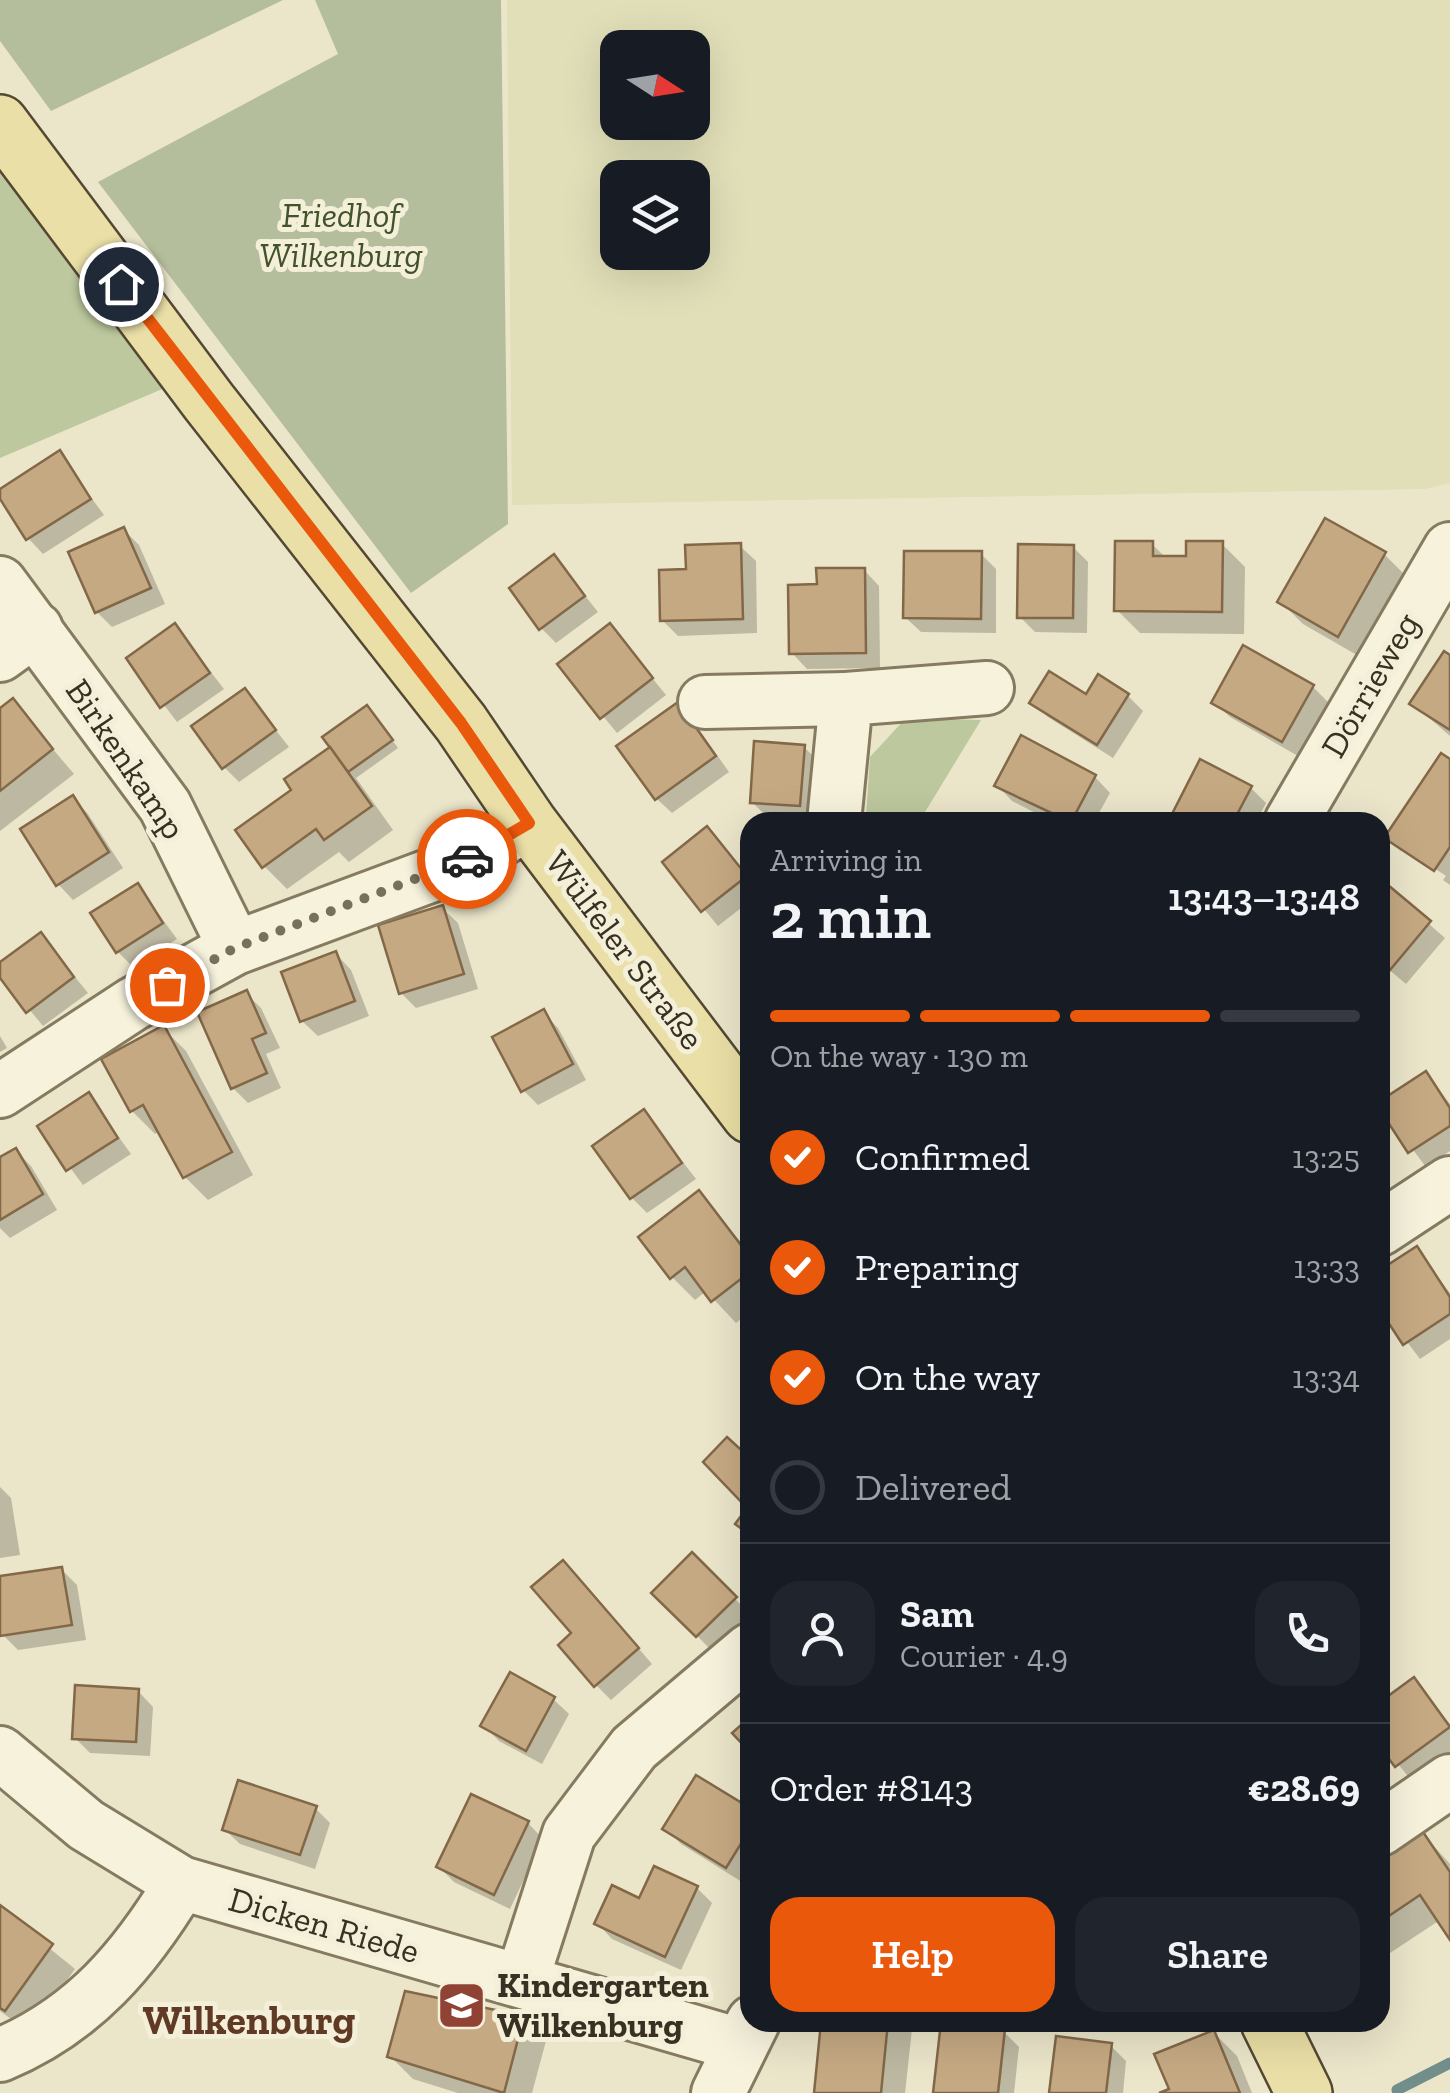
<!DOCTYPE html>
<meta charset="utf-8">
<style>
:root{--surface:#171b24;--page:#20242c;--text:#f1f3f6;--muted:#9ea1a6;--line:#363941;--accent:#ea580c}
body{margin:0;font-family:"Zilla Slab",serif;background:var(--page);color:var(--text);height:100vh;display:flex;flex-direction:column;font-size:38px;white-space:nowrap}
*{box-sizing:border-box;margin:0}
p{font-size:32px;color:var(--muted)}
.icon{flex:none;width:55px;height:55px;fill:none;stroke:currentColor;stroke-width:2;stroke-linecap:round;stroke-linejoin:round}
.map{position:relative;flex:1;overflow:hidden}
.details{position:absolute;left:740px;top:812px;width:650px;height:1220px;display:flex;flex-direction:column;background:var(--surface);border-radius:30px;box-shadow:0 10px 40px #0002}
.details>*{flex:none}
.needle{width:65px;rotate:102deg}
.buttons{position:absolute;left:600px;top:30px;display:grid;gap:20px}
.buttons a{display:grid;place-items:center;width:110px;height:110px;border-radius:20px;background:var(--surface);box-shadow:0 10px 40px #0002;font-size:50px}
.pin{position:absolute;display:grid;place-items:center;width:85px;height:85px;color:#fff;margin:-42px;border:5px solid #fff;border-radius:50%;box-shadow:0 2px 10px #0007}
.courier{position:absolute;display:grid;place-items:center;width:100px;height:100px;margin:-50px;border:8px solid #ea580c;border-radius:50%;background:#fff;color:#222;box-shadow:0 2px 12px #0007}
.overview em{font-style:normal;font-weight:600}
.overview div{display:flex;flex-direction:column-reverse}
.overview{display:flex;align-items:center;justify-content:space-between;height:170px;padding:0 30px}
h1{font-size:65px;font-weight:600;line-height:75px}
.bar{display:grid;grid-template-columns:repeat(4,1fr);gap:15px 10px;align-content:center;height:120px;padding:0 30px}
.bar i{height:12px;border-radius:8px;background:var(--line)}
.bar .selected{background:var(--accent)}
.bar p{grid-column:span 4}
.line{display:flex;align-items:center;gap:25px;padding:0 30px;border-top:2px solid var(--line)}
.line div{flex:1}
.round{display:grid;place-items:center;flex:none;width:105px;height:105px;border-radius:30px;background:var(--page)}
ol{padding:0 30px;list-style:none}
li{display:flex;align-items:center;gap:30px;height:110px}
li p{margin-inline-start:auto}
li .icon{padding:10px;border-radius:50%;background:var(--accent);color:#fff;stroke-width:4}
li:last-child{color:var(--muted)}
li i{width:55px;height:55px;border:5px solid var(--line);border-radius:50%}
.action{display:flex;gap:20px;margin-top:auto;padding:20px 30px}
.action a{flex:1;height:115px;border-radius:30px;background:var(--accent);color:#fff;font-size:40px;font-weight:600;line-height:115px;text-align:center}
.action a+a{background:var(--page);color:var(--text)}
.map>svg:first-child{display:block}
</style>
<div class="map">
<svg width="1450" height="2093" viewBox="0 0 1450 2093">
<rect width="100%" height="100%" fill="#ebe6ca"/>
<path fill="#e0dfb8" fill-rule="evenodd" d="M 507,0 L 1450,0 L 1450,483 L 1425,489 L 512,505 ZM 618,48 L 692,48 L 692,122 L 618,122 ZM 618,178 L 692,178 L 692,252 L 618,252 Z"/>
<g fill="#bdc89e">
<polygon points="0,169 167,387 0,458"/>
<polygon points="906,718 981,720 919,822 870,822 866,816 870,757"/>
</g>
<g fill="#b5be9c">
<polygon points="0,0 283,0 51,111 0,41"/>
<polygon points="315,0 501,0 508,524 411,593 98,182 338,54"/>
</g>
<g fill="#0003">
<polygon points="59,454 104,515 43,554 28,538 0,492"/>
<polygon points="124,530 139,545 165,604 112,627 97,612"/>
<polygon points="1152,544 1167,559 1188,559 1222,544 1245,567 1244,634 1140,633 1117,610"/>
<polygon points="740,546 756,561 757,633 678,636 662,620 688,571"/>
<polygon points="1073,547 1088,562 1087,633 1035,632 1020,617"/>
<polygon points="981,554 996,569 996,633 921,632 905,617"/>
<polygon points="1384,554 1407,577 1362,658 1303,624 1280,601"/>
<polygon points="554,557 598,612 556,643 541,628"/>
<polygon points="864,570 879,586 880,668 807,669 792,653 819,586"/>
<polygon points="175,626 224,689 177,722 129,659"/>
<polygon points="610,626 666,695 617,733 561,665"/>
<polygon points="1450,658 1450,736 1412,703"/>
<polygon points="1313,687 1328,702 1298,756 1230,717 1214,702"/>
<polygon points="245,691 289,747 239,782 224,767"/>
<polygon points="1128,696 1143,711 1113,758 1048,717 1032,702"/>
<polygon points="12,701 74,774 0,831 0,711"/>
<polygon points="374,715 398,748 356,778 393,830 349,862 339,852 287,889 264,866 295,790"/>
<polygon points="693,721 729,772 672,813 656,798"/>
<polygon points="1022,738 1095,777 1110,793 1094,822 1053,822 1012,801 997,785"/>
<polygon points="804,747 819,762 815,821 768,818 752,802"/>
<polygon points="1450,762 1450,885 1443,880 1446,876 1401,846 1401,851 1387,837"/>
<polygon points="1251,788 1266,803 1256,822 1181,822 1174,815"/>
<polygon points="73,798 88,814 123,868 73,900 58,884"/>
<polygon points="707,829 750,879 750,901 718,926 665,862"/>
<polygon points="1383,884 1445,938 1406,984 1380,962"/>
<polygon points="138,886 177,939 133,967 118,952"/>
<polygon points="442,908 458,923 478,989 416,1008 401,993"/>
<polygon points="41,935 88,993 43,1026 0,974 0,965"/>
<polygon points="336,954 351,970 369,1016 318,1036 302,1021"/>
<polygon points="246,993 261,1008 280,1048 266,1054 281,1088 248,1103 233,1088"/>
<polygon points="543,1013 558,1028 586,1080 538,1105 523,1090"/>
<polygon points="163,1028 186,1051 253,1175 208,1200 185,1177 160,1131 155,1134 132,1111"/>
<polygon points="0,1036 7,1048 0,1052"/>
<polygon points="1426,1074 1450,1104 1450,1151 1426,1167 1380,1106"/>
<polygon points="89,1096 131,1154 83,1185 40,1127"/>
<polygon points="644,1112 696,1179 647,1213 632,1198"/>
<polygon points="16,1151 31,1166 57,1210 10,1238 0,1228 0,1160"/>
<polygon points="699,1193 750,1253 750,1312 736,1323 706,1291 695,1300 672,1277"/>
<polygon points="1416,1249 1450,1293 1450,1339 1420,1359 1380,1306 1380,1273"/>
<polygon points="0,1487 11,1498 20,1555 0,1558"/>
<polygon points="692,1555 750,1614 712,1651 655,1593"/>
<polygon points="61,1569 77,1585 86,1640 18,1650 3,1635 0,1579"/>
<polygon points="578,1578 652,1664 611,1700 596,1685 575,1633"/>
<polygon points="1414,1680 1450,1724 1450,1753 1412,1781 1380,1742 1380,1705"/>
<polygon points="138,1691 153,1707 150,1756 90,1753 75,1738"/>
<polygon points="553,1699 569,1714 542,1764 499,1741 484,1726"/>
<polygon points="315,1808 330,1823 315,1869 240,1844 224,1829"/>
<polygon points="750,1811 750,1868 742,1882 681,1844 666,1829"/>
<polygon points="528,1823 543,1839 510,1909 454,1882 439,1867"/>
<polygon points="1421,1832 1450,1864 1450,1935 1440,1920 1384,1957 1380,1952 1380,1859"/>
<polygon points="697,1888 712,1903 681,1970 612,1939 597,1923 641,1902"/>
<polygon points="0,1908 75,1969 29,2032 0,2011"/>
<polygon points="458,2001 523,2018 546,2041 532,2093 458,2093 413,2079 390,2056 457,2007"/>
<polygon points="823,2022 905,2022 912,2029 905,2093 818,2093"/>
<polygon points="1004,2032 1019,2047 1014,2093 935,2093"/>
<polygon points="1214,2033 1237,2056 1252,2093 1166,2093"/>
<polygon points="1111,2046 1126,2061 1123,2093 1051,2093"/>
</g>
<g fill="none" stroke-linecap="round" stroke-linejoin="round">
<polyline stroke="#718e8b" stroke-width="11" points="1397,2090 1450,2063"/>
</g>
<g fill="#c5a983" stroke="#836848" stroke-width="2.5">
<polygon points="60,450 91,499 26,540 0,499 0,489"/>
<polygon points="1325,518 1386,552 1338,637 1277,602"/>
<polygon points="124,527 151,588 95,613 68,552"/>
<polygon points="1115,541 1153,541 1153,556 1186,556 1186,541 1223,541 1222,612 1114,611"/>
<polygon points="741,543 743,619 660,621 659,570 686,569 685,545"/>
<polygon points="1018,544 1074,545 1073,618 1017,618"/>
<polygon points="904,551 982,551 981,619 903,618"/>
<polygon points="554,554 585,596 539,630 509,588"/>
<polygon points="816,568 865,568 866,653 789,654 788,585 817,584"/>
<polygon points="175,623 210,673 160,708 126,658"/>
<polygon points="610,623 653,678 600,719 557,664"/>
<polygon points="1243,645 1314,685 1282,742 1211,703"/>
<polygon points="1444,651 1450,655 1450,730 1409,704"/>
<polygon points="1049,671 1086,694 1098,674 1129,694 1097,745 1029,703"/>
<polygon points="245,688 276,730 222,769 191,726"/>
<polygon points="13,698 53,749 0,791 0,708"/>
<polygon points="678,702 716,756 655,800 616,746"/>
<polygon points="367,705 393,740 348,772 322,737"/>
<polygon points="1021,735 1096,775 1071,822 994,786"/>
<polygon points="754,741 805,745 800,806 750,803"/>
<polygon points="330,747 372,806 324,840 316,829 262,868 235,830 291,790 284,779"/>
<polygon points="1441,753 1450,759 1450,847 1434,871 1384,838"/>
<polygon points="1200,759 1252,786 1233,822 1184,822 1171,816"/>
<polygon points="73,795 109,852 56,886 20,829"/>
<polygon points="707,826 747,876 701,912 662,862"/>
<polygon points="1382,880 1431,921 1390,970 1380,962"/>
<polygon points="138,883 163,923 116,953 90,913"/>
<polygon points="443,905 464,974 399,994 378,925"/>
<polygon points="41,932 74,977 26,1013 0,978 0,962"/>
<polygon points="336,951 355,1001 300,1022 281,972"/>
<polygon points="247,990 266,1033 252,1039 267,1073 231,1089 197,1012"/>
<polygon points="544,1009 573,1064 521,1092 492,1037"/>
<polygon points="164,1025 232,1152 183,1178 143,1105 130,1112 101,1059"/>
<polygon points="1426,1071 1450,1108 1450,1126 1408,1153 1380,1110 1380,1101"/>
<polygon points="89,1092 118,1138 66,1171 37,1126"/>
<polygon points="644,1109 682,1163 630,1199 592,1146"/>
<polygon points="16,1148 43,1194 0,1220 0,1157"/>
<polygon points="699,1190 750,1257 750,1272 711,1302 685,1267 670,1279 638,1237"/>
<polygon points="1417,1246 1450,1297 1450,1314 1403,1345 1380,1310 1380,1270"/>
<polygon points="727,1437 750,1458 750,1535 735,1524 747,1508 703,1462"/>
<polygon points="692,1552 737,1597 696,1637 651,1593"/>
<polygon points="563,1560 639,1648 594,1687 558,1645 571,1633 531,1587"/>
<polygon points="62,1567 72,1625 0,1636 0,1576"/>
<polygon points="510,1672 555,1697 526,1751 480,1726"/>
<polygon points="1414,1677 1450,1727 1395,1767 1380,1747 1380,1702"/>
<polygon points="75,1685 139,1689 136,1742 72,1739"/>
<polygon points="750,1717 750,1752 732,1733"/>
<polygon points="696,1775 750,1808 750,1829 726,1868 662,1829"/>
<polygon points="238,1780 317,1806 300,1855 222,1830"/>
<polygon points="471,1794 529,1821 494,1895 436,1867"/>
<polygon points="1421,1829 1450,1872 1450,1940 1420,1895 1380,1922 1380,1856"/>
<polygon points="654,1866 698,1886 665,1957 594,1924 612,1885 639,1898"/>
<polygon points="0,1905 53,1944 5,2011 0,2008"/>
<polygon points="405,1991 524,2016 504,2093 387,2057"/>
<polygon points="821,2022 888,2022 881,2093 814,2093"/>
<polygon points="941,2022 1005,2029 998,2093 933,2093"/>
<polygon points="1214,2030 1240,2093 1159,2093 1169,2089 1154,2054"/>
<polygon points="1056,2036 1112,2043 1106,2093 1049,2093"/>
</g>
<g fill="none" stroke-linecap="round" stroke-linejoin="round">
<defs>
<g id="minor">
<polyline points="0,583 165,806 235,948"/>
<polyline points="0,655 36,629"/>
<polyline points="705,702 846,699"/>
<polyline points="834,822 846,699 987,688"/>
<polyline points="1291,822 1450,549"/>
<polyline points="0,1091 133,1004 235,948 456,866 529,823"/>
<polyline points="1380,1229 1450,1183"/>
<polyline points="0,1753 86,1825 181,1883 740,2045"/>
<polyline points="1380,1829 1450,1781"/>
<polyline points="522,1980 569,1834 634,1748 750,1650"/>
<path d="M 0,2055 C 84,2020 135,1959 181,1883"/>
<polyline points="718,2093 753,2022"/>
</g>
<g id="major">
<polyline points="0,123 209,402 461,723 529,823 750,1115"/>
<polyline points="1269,2022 1304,2093"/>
</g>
</defs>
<use href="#minor" stroke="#867a60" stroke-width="58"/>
<use href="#major" stroke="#544833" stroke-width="60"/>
<use href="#minor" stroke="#f6f2dc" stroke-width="52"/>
<use href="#major" stroke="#eadfa6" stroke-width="55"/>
</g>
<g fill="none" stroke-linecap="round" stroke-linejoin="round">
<polyline stroke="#77705d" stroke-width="10" stroke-dasharray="0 18" points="167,985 235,948 467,859"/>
<polyline stroke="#ea580c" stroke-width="12" points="121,284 461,723 529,823 467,859"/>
</g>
<defs>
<symbol id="school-square" viewBox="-11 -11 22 22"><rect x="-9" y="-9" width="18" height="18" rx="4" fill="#904235" stroke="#f3efd9"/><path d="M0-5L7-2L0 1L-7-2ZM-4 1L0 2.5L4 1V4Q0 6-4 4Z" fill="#fff"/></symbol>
</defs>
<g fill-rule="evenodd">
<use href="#school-square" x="434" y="1978" width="55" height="55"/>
</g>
<g text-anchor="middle" stroke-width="10" stroke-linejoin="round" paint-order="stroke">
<g font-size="35" font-style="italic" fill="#42522a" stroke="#f3efd9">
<text x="341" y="227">Friedhof<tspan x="341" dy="40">Wilkenburg</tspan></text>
</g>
<g font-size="35" fill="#383022" stroke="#f3efd9">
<text transform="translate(1370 685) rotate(-60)" y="12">Dörrieweg</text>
<text transform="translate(126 759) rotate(56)" y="12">Birkenkamp</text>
<text transform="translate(625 950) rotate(53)" y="12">Wülfeler Straße</text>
<text transform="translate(324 1925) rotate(16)" y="12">Dicken Riede</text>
</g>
<g font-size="35" font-weight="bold" fill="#383022" stroke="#f3efd9" text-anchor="start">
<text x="497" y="1997">Kindergarten<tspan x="497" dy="40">Wilkenburg</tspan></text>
</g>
<g font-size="40" font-weight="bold" fill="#613a25" stroke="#f3efd9">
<text x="249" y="2034">Wilkenburg</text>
</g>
</g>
</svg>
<div class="buttons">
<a><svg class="needle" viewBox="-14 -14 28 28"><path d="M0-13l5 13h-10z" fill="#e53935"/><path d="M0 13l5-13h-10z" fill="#9ea1a6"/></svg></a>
<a><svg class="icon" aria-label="layers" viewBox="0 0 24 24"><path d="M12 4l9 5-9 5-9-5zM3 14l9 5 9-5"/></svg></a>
</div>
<div class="pin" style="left:167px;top:985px;background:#ea580c"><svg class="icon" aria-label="bag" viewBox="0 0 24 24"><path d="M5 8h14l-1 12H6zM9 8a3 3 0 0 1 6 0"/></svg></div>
<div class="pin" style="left:121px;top:284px;background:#1f2937"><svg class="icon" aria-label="home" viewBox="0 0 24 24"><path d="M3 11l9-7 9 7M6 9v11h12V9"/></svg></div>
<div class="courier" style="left:467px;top:859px"><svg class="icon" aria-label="car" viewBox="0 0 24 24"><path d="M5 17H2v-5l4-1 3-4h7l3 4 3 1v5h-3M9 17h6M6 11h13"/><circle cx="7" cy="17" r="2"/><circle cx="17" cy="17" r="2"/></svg></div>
<section class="details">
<div class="overview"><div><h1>2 min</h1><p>Arriving in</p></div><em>13:43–13:48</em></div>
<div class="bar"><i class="selected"></i><i class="selected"></i><i class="selected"></i><i></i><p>On the way · 130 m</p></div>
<ol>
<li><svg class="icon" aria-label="check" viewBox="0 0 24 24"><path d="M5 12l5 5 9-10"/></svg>Confirmed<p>13:25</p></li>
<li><svg class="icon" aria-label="check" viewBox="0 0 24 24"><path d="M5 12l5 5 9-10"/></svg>Preparing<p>13:33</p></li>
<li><svg class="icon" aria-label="check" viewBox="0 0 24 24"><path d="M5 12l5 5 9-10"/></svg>On the way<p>13:34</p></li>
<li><i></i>Delivered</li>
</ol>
<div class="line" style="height:180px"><a class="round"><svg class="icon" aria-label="person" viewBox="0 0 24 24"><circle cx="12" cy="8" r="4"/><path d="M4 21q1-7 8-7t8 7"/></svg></a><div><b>Sam</b><p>Courier · 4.9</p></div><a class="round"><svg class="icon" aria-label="phone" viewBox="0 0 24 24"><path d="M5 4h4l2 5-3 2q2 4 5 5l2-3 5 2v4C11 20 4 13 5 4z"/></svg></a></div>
<div class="line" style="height:130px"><div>Order #8143</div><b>€28.69</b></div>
<div class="action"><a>Help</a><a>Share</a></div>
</section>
</div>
